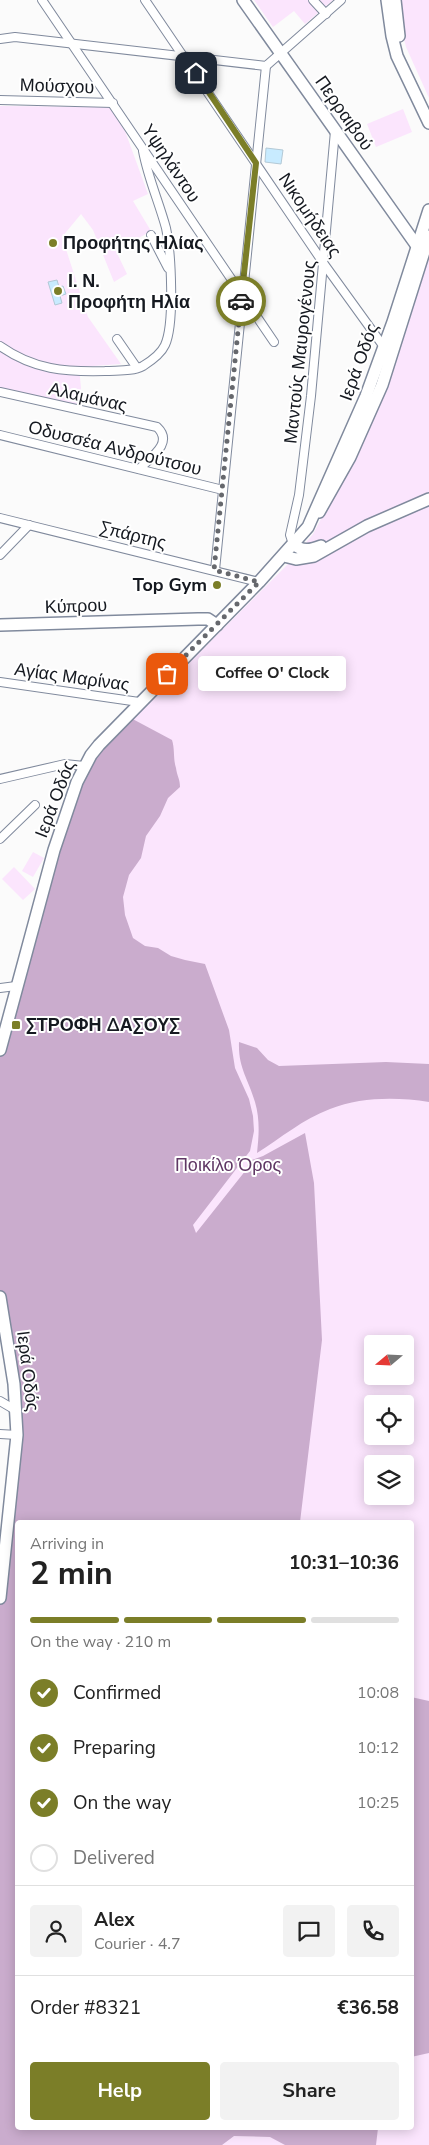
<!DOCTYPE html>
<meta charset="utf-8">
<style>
:root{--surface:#fff;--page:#f2f2f2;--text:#222;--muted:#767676;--line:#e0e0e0;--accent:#7b7e28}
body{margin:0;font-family:"Nunito Sans",sans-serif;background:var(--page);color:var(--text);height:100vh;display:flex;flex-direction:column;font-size:19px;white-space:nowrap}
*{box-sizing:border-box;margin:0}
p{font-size:16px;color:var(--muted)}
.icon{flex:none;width:28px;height:28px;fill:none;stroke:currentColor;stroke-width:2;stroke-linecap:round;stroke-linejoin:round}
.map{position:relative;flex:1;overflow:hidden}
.details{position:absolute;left:15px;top:1520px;width:399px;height:610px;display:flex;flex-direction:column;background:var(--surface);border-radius:5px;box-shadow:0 2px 12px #0003}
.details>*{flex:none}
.needle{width:32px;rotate:251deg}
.tools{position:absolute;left:364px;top:1335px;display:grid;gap:10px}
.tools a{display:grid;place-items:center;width:50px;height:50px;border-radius:5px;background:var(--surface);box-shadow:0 2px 12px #0003;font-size:25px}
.pin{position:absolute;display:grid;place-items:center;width:42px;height:42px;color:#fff;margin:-21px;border-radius:10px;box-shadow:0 2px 8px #0006}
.courier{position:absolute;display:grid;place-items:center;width:50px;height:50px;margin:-25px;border:4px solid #7b7e28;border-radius:50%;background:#fff;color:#222;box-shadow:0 1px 6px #0007}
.bubble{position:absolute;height:35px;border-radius:5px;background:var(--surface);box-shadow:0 2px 12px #0003;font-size:16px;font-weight:700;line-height:35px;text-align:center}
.headline em{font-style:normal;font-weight:700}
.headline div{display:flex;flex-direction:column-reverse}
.headline{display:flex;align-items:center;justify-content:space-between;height:85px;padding:0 15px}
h1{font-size:32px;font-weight:700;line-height:38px}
.bar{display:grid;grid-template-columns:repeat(4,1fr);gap:8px 5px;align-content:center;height:60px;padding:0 15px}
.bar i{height:6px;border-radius:4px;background:var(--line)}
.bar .active{background:var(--accent)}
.bar p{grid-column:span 4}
.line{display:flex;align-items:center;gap:12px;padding:0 15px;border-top:1px solid var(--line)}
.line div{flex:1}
.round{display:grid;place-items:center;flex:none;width:52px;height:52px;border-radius:5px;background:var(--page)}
ol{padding:0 15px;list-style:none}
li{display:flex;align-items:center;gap:15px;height:55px}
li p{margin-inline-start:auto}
li .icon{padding:5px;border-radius:50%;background:var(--accent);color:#fff;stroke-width:4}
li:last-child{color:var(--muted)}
li i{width:28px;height:28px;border:2px solid var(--line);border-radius:50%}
.primary-button{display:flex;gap:10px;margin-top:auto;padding:10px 15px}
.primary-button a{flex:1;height:58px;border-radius:5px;background:var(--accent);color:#fff;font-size:20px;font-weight:700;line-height:58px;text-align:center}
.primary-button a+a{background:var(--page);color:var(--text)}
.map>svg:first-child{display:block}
</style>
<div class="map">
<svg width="429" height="2145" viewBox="0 0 429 2145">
<rect width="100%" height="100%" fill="#fbfbfb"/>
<g fill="#fbe5fd" fill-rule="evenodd">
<polygon points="254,0 333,0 305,24 294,11 273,27"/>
<polygon points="399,0 429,0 429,98 406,47 403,35"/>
<polygon points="0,106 109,107 125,131 148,194 133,201 151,231 116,251 127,274 114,282 93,230 81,214 62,237 88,317 121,364 79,367 81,388 77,407 0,388"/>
<polygon points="403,109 412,132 376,147 367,124"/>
<path d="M 429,244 L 429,2145 L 0,2145 L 0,1643 L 21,1470 L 0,1096 L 90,762 L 288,564 L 313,534 L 344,476 ZM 372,1344 L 405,1344 L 405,1376 L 372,1376 ZM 372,1404 L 405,1404 L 405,1436 L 372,1436 ZM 372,1464 L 405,1464 L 405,1496 L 372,1496 ZM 18,1522 L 411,1522 L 411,2128 L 18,2128 Z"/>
<polygon points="33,852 44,858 33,877 22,871"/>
<polygon points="14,867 35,889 23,900 2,879"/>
</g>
<g fill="#caaccd">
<path d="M 127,716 L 172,740 C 175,749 173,759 176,768 C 177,776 180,779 180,787 L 168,798 L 160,816 L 146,836 L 141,858 L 129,875 L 123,897 L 125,915 L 133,938 L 145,946 L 158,948 L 171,956 L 185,960 L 205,964 L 229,1030 L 235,1068 L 249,1099 L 253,1116 L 254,1131 L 250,1151 L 193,1225 L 196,1233 L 246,1170 L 249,1161 L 263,1156 L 305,1133 L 314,1183 L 322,1340 L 300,1522 L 18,1522 L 18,2128 L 378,2128 L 376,2145 L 285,2145 L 270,2137 L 234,2136 L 222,2145 L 0,2145 L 0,1598 L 17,1435 L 0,1297 L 0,1050 L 77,782 Z"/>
<path d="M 239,1042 L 257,1048 L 268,1060 L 279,1066 L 386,1062 L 429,1064 L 429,1102 C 396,1097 361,1097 330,1109 C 303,1119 281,1138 257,1153 C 259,1135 260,1119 255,1102 C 248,1078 238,1068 239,1042 Z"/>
<polygon points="411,1697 429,1701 429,2053 411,2057"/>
</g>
<g fill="#c8ebff" stroke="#b3c9d6">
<polygon points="266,148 283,150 281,164 265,162"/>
<polygon points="57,280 59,287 63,286 66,294 60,296 62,303 55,305 48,282"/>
</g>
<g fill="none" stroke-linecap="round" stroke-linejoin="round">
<defs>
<g id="street">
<polyline points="42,0 274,342"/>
<polyline points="145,0 324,264 384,347"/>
<polyline points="313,0 326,14"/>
<polyline points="0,39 15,37 266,66 341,0"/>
<polyline points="0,100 113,103"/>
<polyline points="151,235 168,268"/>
<polyline points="117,339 137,368"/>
<path d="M 0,346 C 34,370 65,372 105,371 C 117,370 132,372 143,366 C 151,361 161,354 165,345 C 175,323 171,252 166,228 C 159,202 148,178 143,151"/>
<path d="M 0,392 L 157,427 C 174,443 151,457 139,469"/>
<polyline points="0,435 223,490"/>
<polyline points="0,518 259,582"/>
<polyline points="293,544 290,535 299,495 311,396 335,131"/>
<polyline points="0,555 29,525"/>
<polyline points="215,570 266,66"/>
<polyline points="0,682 139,702"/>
<polyline points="0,779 65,764 84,766"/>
<polyline points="0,839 35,805"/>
<polyline points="0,988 16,986"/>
<polyline points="0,1401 17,1411"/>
<polyline points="0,1434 17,1435"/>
</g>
<g id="secondary">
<polyline points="243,0 417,246"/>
<polyline points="387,0 392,36 397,56 429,123"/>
<polyline points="395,0 399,36"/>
<polyline points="319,512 350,457 382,385 429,236"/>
<path d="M 293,544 C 302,552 311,550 321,546"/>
<polyline points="285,554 288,557 296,559 314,556 367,526 429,499"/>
<polyline points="0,625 198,619 208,619 217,625"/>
<polyline points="0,1050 54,850 77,782 91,755 99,745 259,582 308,527 366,396 393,322 429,210"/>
<polyline points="0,1297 14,1384 17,1435 0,1598"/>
</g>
</defs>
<use href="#street" stroke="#808a9d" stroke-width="10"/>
<use href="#secondary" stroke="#808a9d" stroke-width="14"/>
<use href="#street" stroke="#fff" stroke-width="8"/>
<use href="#secondary" stroke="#fff" stroke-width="11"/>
</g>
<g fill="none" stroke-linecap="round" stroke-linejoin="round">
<polyline stroke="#66686d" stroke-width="5" stroke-dasharray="0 9" points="167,674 259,582 214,570 241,301"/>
<polyline stroke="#7b7e28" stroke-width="6" points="196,73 256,163 241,301"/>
</g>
<g fill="#7b7e28" stroke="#fff" stroke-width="2">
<circle cx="53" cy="243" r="5"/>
<circle cx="58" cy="291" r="5"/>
<circle cx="217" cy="585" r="5"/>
<rect x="11" y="1020" width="10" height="10" rx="2.5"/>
</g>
<g text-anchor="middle" stroke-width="4" stroke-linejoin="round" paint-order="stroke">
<g font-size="18" fill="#151920" stroke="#fff">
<text transform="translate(57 86) rotate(2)" y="6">Μούσχου</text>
<text transform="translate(344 113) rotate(55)" y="6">Περραιβού</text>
<text transform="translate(171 163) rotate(56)" y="6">Υψηλάντου</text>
<text transform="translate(310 215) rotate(56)" y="6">Νικομήδειας</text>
<text transform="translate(300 352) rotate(-84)" y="6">Μαντούς Μαυρογένους</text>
<text transform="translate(359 362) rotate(-70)" y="6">Ιερά Οδός</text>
<text transform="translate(88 397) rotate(13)" y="6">Αλαμάνας</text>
<text transform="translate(115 448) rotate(14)" y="6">Οδυσσέα Ανδρούτσου</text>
<text transform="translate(133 535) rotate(14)" y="6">Σπάρτης</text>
<text transform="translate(76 606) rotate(-2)" y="6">Κύπρου</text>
<text transform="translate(72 677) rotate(8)" y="6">Αγίας Μαρίνας</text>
<text transform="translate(55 799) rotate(-69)" y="6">Ιερά Οδός</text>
<text transform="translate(28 1371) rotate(83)" y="6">Ιερά Οδός</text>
</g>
<g font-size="18" font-weight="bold" fill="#151920" stroke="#fff" text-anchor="start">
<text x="63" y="249">Προφήτης Ηλίας</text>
<text x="68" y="287">Ι. Ν.<tspan x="68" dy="21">Προφήτη Ηλία</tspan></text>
<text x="207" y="591" text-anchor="end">Top Gym</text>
<text x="26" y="1031">ΣΤΡΟΦΗ ΔΑΣΟΥΣ</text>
</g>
<g font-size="18" fill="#5f3764" stroke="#fff">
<text x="228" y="1171">Ποικίλο Όρος</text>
</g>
</g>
</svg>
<div class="tools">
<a><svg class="needle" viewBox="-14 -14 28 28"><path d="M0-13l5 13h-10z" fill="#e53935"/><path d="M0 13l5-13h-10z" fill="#767676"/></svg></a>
<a><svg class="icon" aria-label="locate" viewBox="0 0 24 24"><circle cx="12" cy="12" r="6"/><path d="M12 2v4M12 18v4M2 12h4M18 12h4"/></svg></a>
<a><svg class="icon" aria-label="layers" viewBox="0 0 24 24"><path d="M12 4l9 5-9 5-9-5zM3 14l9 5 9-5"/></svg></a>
</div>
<div class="pin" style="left:167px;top:674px;background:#ea580c"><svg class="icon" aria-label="bag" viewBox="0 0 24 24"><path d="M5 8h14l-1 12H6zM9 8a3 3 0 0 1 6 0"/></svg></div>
<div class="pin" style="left:196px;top:73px;background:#1f2937"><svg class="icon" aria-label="home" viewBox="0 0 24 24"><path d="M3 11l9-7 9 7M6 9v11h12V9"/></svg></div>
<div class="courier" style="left:241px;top:301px"><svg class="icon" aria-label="car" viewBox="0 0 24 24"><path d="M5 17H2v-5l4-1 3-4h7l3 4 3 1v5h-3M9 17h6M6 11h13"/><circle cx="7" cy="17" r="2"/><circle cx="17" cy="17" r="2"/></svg></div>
<div class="bubble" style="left:198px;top:656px;width:148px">Coffee O' Clock</div>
<section class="details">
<div class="headline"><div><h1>2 min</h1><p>Arriving in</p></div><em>10:31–10:36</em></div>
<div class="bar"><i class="active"></i><i class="active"></i><i class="active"></i><i></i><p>On the way · 210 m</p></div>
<ol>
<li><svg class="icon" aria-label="check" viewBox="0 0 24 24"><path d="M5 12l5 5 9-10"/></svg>Confirmed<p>10:08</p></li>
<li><svg class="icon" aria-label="check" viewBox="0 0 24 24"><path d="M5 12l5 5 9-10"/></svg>Preparing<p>10:12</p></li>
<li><svg class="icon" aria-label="check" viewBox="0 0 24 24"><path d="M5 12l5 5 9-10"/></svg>On the way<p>10:25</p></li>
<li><i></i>Delivered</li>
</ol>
<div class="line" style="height:90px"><a class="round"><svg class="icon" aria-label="person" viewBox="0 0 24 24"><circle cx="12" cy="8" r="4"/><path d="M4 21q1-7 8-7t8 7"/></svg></a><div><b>Alex</b><p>Courier · 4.7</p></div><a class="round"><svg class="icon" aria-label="chat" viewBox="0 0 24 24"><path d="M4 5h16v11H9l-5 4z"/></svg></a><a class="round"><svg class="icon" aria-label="phone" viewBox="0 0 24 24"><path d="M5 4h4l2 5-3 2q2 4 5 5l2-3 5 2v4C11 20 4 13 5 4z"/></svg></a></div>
<div class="line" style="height:65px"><div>Order #8321</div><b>€36.58</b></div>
<div class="primary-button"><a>Help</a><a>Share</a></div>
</section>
</div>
